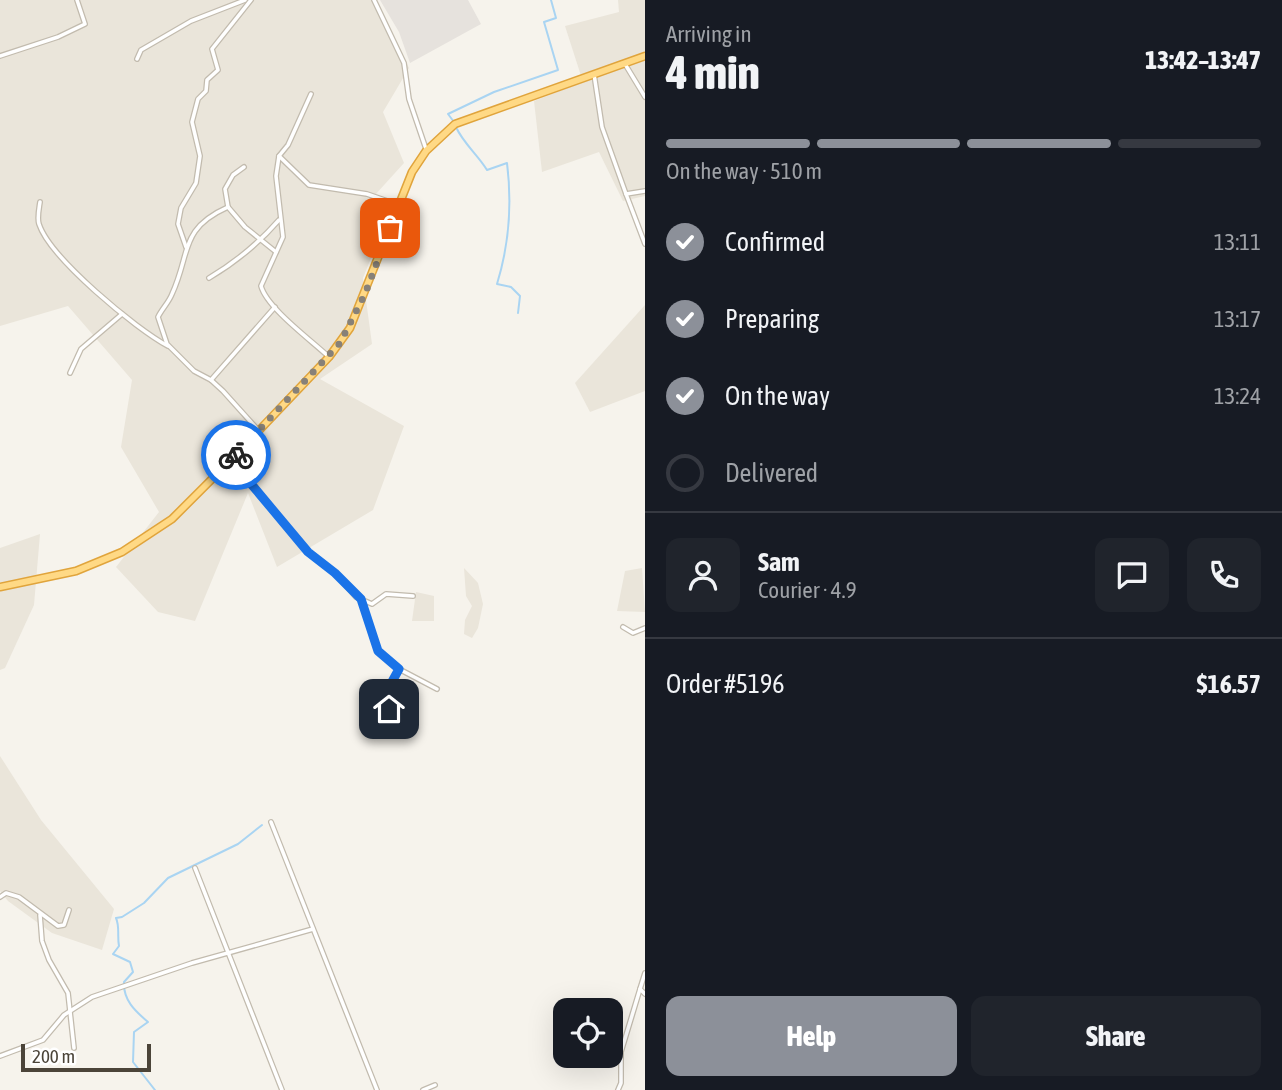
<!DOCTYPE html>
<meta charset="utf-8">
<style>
:root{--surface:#171b24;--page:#20242c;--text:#f1f3f6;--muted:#9ea1a6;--line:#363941;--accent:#8c9099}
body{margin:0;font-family:"Asap Condensed",sans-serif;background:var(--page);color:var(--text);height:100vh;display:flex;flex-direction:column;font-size:26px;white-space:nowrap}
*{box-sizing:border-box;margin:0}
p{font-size:23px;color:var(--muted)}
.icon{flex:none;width:38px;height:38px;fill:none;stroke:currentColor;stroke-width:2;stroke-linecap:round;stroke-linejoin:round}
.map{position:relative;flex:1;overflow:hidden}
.sheet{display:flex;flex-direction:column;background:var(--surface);width:637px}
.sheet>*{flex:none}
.buttons{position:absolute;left:553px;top:998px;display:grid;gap:14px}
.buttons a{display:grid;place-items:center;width:70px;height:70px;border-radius:14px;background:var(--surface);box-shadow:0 7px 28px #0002;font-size:35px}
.scale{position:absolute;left:21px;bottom:18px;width:130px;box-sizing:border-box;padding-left:7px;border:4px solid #4b4439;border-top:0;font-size:19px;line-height:24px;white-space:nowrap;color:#4b4439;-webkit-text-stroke:5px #fff;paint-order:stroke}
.pin{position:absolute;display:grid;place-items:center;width:60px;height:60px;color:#fff;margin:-30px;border-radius:14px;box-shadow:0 4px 10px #0006}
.courier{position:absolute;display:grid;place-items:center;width:70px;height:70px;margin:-35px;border:5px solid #1a73e8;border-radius:50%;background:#fff;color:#222;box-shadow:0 2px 9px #0007}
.overview em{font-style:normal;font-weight:800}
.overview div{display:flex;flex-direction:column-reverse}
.overview{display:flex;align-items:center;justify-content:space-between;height:119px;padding:0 21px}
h1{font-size:46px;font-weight:800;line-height:52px}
.bar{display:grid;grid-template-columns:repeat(4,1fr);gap:10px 7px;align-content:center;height:84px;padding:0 21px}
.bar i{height:9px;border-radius:5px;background:var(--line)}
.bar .selected{background:var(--accent)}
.bar p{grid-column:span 4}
.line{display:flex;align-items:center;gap:18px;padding:0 21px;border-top:2px solid var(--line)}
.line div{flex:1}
.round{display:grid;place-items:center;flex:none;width:74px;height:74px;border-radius:14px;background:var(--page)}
ol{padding:0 21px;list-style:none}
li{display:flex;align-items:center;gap:21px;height:77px}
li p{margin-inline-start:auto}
li .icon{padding:7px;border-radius:50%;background:var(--accent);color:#fff;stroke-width:4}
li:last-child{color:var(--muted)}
li i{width:38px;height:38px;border:4px solid var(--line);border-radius:50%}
.button{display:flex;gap:14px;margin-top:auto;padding:14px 21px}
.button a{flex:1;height:80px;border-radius:14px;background:var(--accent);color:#fff;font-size:28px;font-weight:800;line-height:80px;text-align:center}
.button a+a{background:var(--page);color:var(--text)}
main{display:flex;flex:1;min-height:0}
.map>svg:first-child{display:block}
</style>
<main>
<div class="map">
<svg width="645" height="1090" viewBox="0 0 645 1090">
<rect width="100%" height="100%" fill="#f6f3ec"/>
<g fill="#eae5da">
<polygon points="0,0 375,0 409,68 383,112 404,163 375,195 377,243 363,278 372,344 320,379 404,426 373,510 277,567 248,493 195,621 158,612 116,567 159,512 121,447 132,380 68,306 0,326"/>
<polygon points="618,0 645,0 645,196 623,201 599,152 542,172 534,101 583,82 565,26 619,12"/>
<polygon points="645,305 645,391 590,412 575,383"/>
<polygon points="40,534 34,605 5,668 0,670 0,548"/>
<polygon points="464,568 478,583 483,604 478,628 472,638 464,634 465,620 472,606 466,596"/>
<polygon points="642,568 645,612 617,611 625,571"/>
<polygon points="416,592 434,596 434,621 412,621"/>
<polygon points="0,756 41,820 114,909 102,950 52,933 8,901 0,891"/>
</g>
<polygon fill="#e6e2dd" points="380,0 468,0 481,24 410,63 399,32"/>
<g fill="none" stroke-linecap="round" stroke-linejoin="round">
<g stroke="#a9d4f2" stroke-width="2">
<polyline points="454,122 448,114 494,92 558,70 544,22 556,18 551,0"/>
<path d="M 456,127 C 463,143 478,155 487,170 L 507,163 C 512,203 509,245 497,284 L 511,287 L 520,296 L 518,313"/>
<path d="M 155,1090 L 133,1062 L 134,1032 L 148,1022 C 135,1011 123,1000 124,982 L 133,972 L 130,962 L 113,954 L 119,946 C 117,936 120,927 116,918 L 122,917 L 144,903 L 168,878 L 238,844 L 262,825"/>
</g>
<defs>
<g id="minor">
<polyline points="374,0 404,63 409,99 426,149"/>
<polyline points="0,56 58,37 85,24 77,0"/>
<polyline points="137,59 141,50 191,21 245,0"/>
<polyline points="625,64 645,97"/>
<polyline points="594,74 602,127 626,194 645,191"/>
<path d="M 311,94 L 288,145 L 279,156 L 276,176 L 283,237 L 261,286 C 267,308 311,340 329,357"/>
<polyline points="279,156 309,185 367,194 399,205"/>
<path d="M 244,167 L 233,175 L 225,189 L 228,207 C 179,229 191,253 172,294 C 169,302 162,309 158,317 L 167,344 L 194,371 L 211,380 L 223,391 L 259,431"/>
<polyline points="626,194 645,244"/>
<path d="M 40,202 C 39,209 37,218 39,224 C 50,258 136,329 168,346"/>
<polyline points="228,207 245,227 276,252"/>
<polyline points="186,247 178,224 181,208 196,183 200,156 192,122 198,99 206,91 207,80 218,70 212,49 251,0"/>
<path d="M 209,278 C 236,262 258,244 279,220"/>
<polyline points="70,373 81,349 122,314"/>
<polyline points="211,380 275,307"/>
<polyline points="227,464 252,485 308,552 335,573 356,597 372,604 386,594 413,596"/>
<polyline points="361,599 378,651 399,669 437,689"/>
<polyline points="623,627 633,633 645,628"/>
<polyline points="389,709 388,689 399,669"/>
<polyline points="271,822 377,1090"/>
<polyline points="195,868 282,1090"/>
<polyline points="0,897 6,893 19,897 58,926 64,925 69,910"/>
<polyline points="40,915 42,941 49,960 68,993 74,1048"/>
<polyline points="645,973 640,989 645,994"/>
<polyline points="0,1056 43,1040 64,1015 92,997 192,963 313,929"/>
<polyline points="423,1090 435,1085"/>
<polyline points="618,1090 621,1083 621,1052 640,989"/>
</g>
<polyline id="trunk" points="0,587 76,571 122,552 172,519 227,464 329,357 350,328 412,172 426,151 455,124 645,56"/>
</defs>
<use href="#minor" stroke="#c2bbae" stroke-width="6"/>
<use href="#trunk" stroke="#e0a43c" stroke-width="9"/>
<use href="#minor" stroke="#fff" stroke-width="3.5"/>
<use href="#trunk" stroke="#ffd985" stroke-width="6"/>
</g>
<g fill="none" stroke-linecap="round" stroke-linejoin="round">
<polyline stroke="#878178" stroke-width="7" stroke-dasharray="0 12.6" points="236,455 340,343 365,294 390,228"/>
<polyline stroke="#1a73e8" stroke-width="9" points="236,455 228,464 252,485 308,552 335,573 361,599 378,651 399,669 388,689 389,709"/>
</g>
</svg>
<div class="buttons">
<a><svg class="icon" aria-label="locate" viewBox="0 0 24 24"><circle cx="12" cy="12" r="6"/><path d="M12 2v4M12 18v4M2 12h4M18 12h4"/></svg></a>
</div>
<div class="scale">200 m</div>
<div class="pin" style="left:390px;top:228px;background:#ea580c"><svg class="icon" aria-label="bag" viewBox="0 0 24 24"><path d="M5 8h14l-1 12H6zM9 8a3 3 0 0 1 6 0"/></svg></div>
<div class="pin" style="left:389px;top:709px;background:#1f2937"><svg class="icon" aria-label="home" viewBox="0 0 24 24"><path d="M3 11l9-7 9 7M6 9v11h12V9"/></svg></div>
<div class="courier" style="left:236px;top:455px"><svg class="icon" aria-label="bike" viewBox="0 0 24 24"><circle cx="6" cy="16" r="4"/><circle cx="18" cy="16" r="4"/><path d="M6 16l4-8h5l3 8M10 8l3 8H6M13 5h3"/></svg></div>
</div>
<section class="sheet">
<div class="overview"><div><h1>4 min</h1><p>Arriving in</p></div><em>13:42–13:47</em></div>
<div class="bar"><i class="selected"></i><i class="selected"></i><i class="selected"></i><i></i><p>On the way · 510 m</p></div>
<ol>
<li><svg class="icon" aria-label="check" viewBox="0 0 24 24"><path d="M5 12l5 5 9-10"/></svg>Confirmed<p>13:11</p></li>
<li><svg class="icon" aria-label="check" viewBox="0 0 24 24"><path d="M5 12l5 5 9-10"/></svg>Preparing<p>13:17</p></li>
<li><svg class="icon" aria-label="check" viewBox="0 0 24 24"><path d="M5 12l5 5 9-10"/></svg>On the way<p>13:24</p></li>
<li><i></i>Delivered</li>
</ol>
<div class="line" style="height:126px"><a class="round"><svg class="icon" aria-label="person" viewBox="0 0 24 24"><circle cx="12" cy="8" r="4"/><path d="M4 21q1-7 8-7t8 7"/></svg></a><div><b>Sam</b><p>Courier · 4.9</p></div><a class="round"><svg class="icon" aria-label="chat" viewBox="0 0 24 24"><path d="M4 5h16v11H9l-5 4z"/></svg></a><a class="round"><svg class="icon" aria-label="phone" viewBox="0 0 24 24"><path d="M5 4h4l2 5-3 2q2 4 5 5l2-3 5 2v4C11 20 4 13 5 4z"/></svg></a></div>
<div class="line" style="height:91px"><div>Order #5196</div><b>$16.57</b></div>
<div class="button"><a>Help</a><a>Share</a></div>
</section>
</main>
